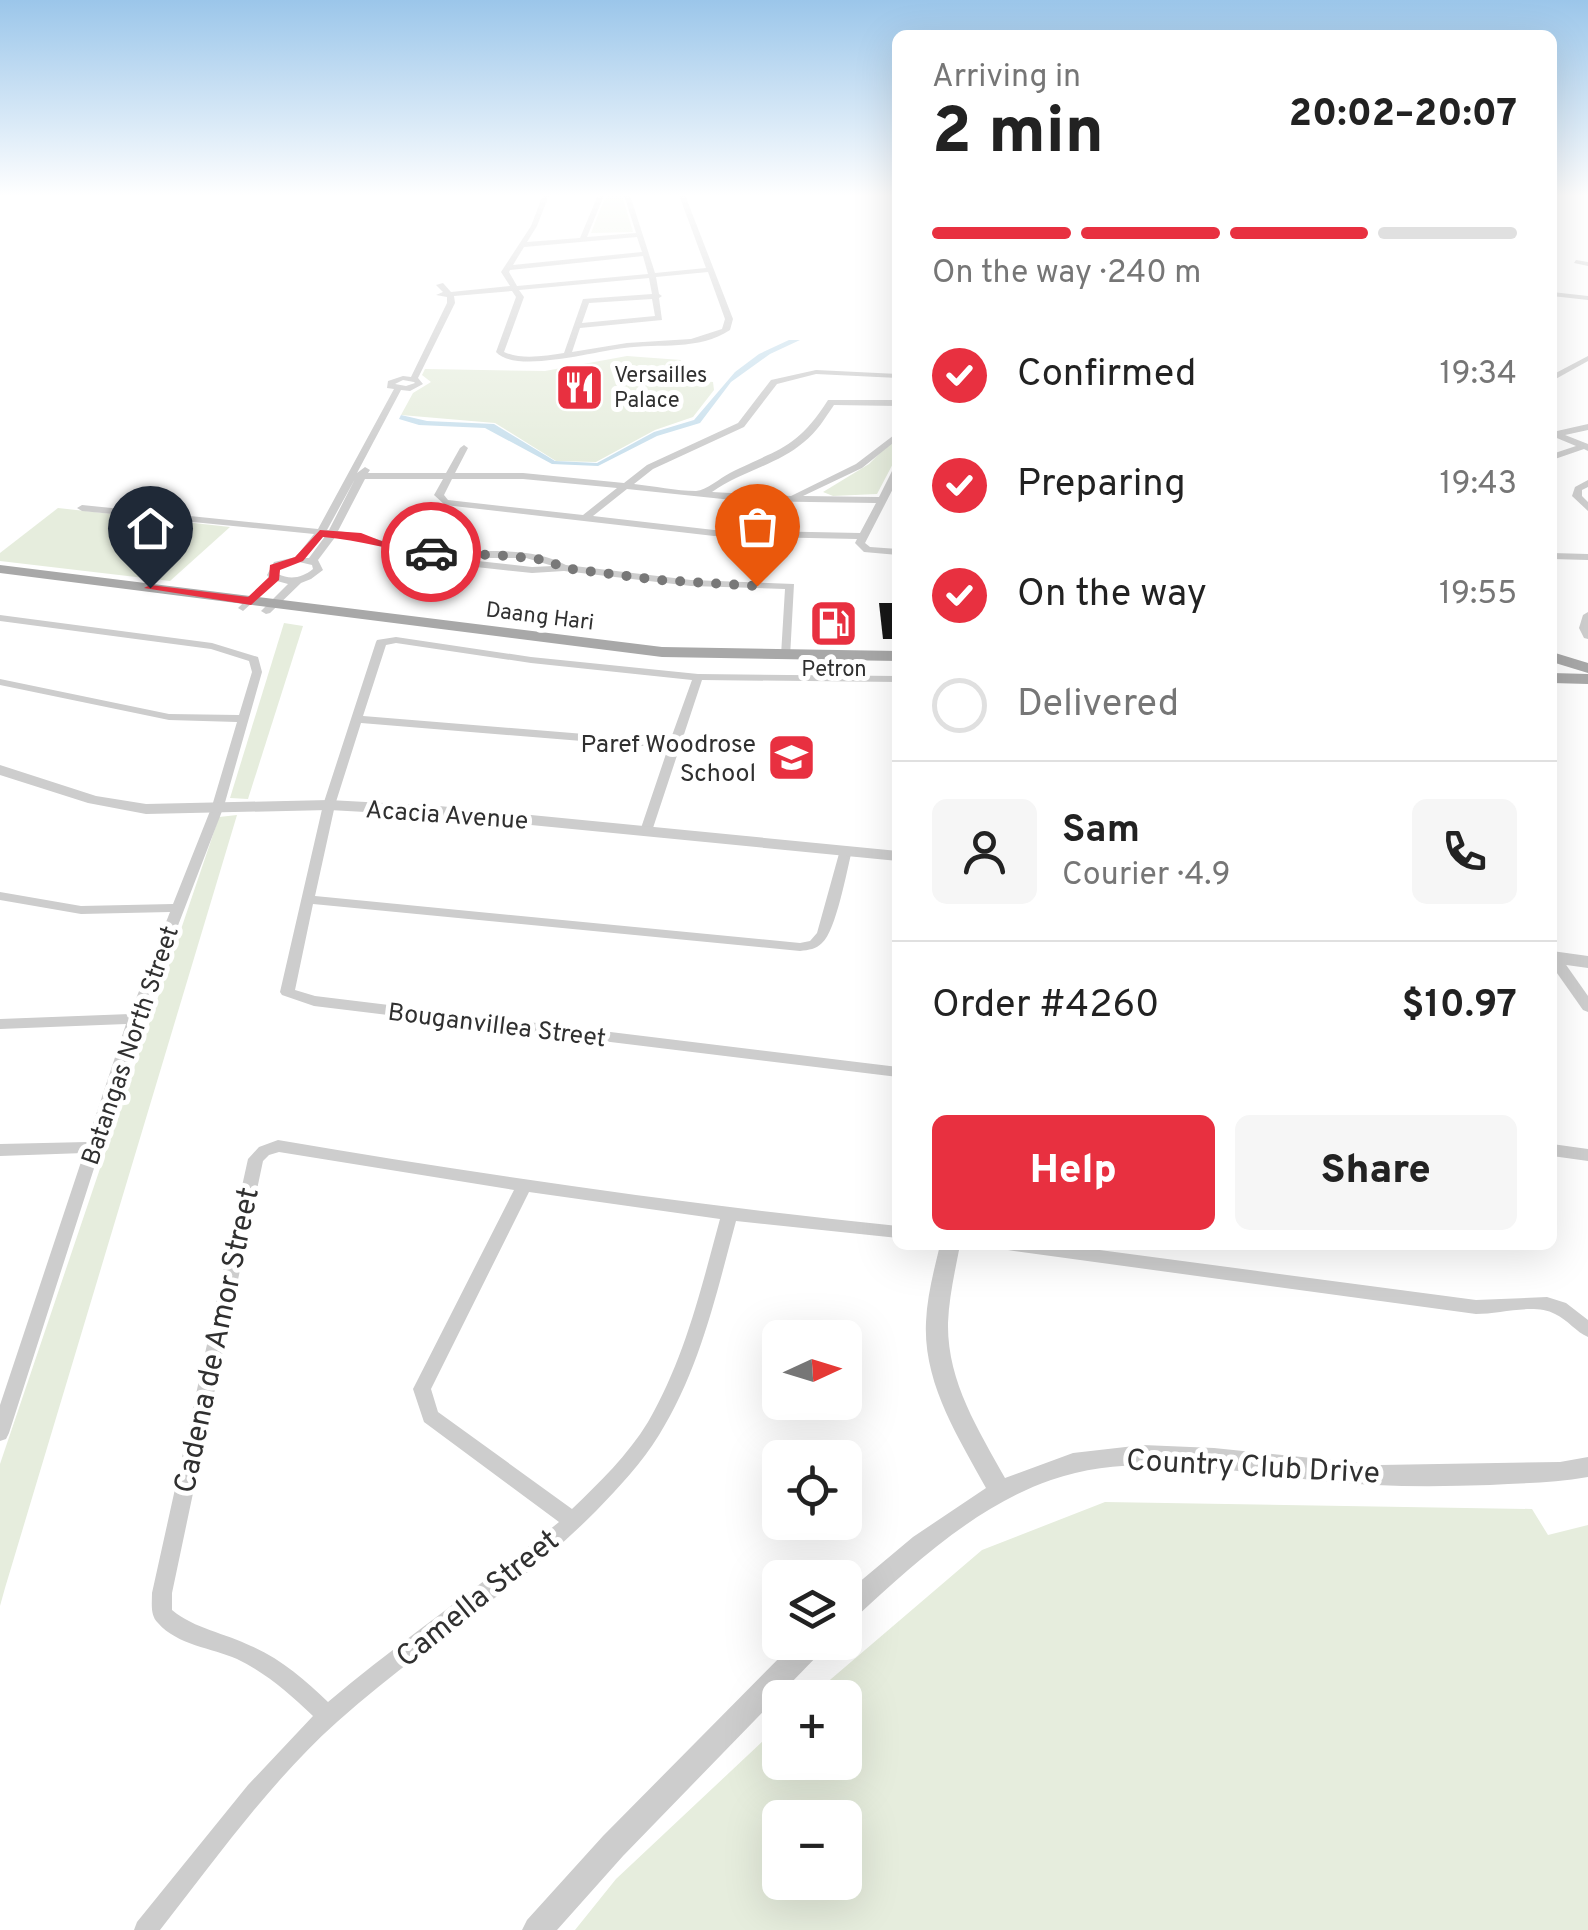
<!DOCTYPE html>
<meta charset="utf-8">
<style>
:root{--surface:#fff;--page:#f6f6f6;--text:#222;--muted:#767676;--line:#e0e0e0;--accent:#e83040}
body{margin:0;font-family:Overpass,sans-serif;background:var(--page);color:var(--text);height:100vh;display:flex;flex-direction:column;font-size:38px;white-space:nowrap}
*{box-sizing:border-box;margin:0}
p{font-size:32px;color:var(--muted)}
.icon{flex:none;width:55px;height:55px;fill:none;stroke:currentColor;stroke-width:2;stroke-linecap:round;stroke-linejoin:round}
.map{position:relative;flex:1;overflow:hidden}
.details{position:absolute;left:892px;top:30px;width:665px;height:1220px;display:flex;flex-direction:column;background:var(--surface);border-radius:15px;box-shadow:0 10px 40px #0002}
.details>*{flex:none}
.needle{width:65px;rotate:86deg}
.tools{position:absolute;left:762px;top:1320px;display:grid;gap:20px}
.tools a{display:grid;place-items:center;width:100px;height:100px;border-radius:15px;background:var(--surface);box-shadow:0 10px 40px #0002;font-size:50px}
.pin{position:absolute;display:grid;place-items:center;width:85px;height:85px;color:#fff;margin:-102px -42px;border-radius:50% 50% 50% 0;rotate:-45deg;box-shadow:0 0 10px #0007}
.pin .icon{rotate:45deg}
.courier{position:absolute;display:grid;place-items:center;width:100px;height:100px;margin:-50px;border:8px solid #e83040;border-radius:50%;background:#fff;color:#222;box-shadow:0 2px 12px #0007}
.headline em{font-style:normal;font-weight:800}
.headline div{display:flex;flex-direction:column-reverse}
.headline{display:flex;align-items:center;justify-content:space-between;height:170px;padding:0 40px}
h1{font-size:65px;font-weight:800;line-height:75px}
.bar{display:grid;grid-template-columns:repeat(4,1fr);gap:15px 10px;align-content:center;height:120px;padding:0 40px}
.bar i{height:12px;border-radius:8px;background:var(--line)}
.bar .current{background:var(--accent)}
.bar p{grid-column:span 4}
.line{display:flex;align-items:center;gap:25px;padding:0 40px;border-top:2px solid var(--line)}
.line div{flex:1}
.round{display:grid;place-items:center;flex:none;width:105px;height:105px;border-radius:15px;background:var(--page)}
ol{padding:0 40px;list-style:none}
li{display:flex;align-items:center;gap:30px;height:110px}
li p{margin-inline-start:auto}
li .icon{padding:10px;border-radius:50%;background:var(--accent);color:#fff;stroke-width:4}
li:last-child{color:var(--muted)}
li i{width:55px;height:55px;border:5px solid var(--line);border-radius:50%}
.action{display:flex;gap:20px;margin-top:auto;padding:20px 40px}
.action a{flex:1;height:115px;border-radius:15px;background:var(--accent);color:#fff;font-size:40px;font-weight:800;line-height:115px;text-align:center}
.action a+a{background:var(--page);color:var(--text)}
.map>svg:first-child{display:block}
</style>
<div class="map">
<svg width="1588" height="1930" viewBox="0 0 1588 1930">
<rect width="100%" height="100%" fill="#fff"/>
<g fill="#e6eddd" fill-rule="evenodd">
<polygon points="606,195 622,195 633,232 591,233"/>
<polygon points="627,356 681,360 672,378 713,382 714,390 693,417 655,430 596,462 556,461 495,423 401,415 413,393 431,382 422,375 425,369 545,371"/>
<polygon points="897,436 897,456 877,494 833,496 823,492 869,464"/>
<polygon points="58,508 230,527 170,581 0,561 0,553"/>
<polygon points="284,623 303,626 248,799 230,798"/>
<polygon points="237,815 5,1588 0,1606 0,1464 219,817"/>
<path d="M 1105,1502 L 1532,1509 L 1548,1535 L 1588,1525 L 1588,1930 L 575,1930 L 616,1879 L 780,1725 L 780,1762 L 845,1762 L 845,1698 L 810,1697 L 982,1550 ZM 780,1818 L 845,1818 L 845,1882 L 780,1882 Z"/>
</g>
<polygon fill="#c9e0ed" points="789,340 800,340 770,354 731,382 700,423 657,436 598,466 552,464 485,428 419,425 399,419 401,415 427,421 494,424 555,461 597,463 654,432 694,420 735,372 759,354"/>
<g fill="#171717">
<polygon points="879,603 898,603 898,639 883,639"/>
<polygon points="818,618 849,618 850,638 818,638"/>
</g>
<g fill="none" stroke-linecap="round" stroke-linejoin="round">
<g fill="#cdcdcd" fill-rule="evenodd">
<path d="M 543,195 L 549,195 L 537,226 L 527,242 L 580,238 L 598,195 L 604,195 L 587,237 L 636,233 L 624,195 L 630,195 L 655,273 L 706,268 L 679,195 L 685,195 L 733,319 L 730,330 C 699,351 659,343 624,348 C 595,351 516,374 496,352 L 516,297 L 512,291 L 454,296 L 455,303 L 418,378 L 423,384 L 410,391 L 401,390 L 357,473 L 365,467 L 370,470 L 368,473 L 446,473 L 460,448 L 464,445 L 468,448 L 455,473 L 523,473 L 624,483 L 647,465 L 738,423 L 771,380 L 816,370 L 898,374 L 898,378 L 816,374 L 777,384 L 744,427 L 653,469 L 634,484 C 654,486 676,491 696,491 C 707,490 720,478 730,473 C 779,448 796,450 828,400 L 898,400 L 898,406 L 834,405 C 825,418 817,432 804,442 C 777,465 740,472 712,492 L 791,496 L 856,464 L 898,432 L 898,439 L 862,468 L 803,496 L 879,497 L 893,469 L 898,466 L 898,479 L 865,543 L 870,547 L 898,549 L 898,555 L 864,552 L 855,543 L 857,539 L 714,536 L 445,505 L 434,495 L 443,479 L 365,479 L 338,531 C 367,534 393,546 421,549 C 467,555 526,543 566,565 L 691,580 L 794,584 L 790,657 L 786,658 L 781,655 L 785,589 L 691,586 L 564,571 L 532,573 L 476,567 L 455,558 L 407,553 L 359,539 L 336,536 L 318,560 L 323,570 L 311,579 L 301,583 L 270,613 L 266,614 L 261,611 L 288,584 L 277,581 L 243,611 L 238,608 L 269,578 L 267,575 L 274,562 L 296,557 L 314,534 L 82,511 L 77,508 L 82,505 L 318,529 L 394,389 L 387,388 L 388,381 L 403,376 L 411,377 L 447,303 L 447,297 L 436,295 L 443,292 L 436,285 L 443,283 L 451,292 L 510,286 L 501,272 L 531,226 ZM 637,237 L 642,252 L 513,265 L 524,247 ZM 643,256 L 648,274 L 517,286 L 509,272 L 510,270 ZM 708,272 L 725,319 L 722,329 L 691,339 L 627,343 L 572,352 L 580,328 L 662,320 L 659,298 L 662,296 L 659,294 L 656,277 ZM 649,278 L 652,294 L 583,299 L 564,353 C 545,356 521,360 504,352 L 524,297 L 519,290 ZM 652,299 L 655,316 L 582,323 L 589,303 ZM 403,380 L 414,382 L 415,383 L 406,386 L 395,384 ZM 355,479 L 329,530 L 327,530 ZM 452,479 L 523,479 L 617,488 L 583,515 L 448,500 L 444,495 ZM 627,489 L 742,501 L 876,503 L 860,533 L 714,530 L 593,516 ZM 324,535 L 326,535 L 309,558 L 305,558 ZM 472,558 L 526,558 L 553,566 L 532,567 L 478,561 ZM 299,562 L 312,565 L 313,569 C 302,578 290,580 278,574 L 282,566 Z"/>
<polygon points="1576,260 1588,262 1588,266 1574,263"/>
<polygon points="1552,292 1588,296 1588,300 1552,296"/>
<polygon points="1588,356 1588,361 1552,381 1552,375"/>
<polygon points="1588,424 1588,430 1565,435 1588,444 1588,451 1584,449 1552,460 1552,454 1576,446 1552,436 1552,430 1557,431"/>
<polygon points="1588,480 1588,487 1582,490 1582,496 1588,502 1588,511 1572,496 1575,487"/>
<polygon points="1552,553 1588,554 1588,560 1552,559"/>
<polygon points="1588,612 1588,639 1584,638 1579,628 1583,615"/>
<polygon points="0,615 212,643 258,657 262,672 224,806 142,1019 9,1433 6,1439 0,1441 0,1405 84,1153 0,1156 0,1144 87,1142 126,1024 0,1029 0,1019 130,1014 170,912 81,914 0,900 0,892 81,906 173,904 212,806 237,722 169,720 0,685 0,679 169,714 239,715 252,672 249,661 211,649 0,621"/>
<path d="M 396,637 L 531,657 L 698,674 L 898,676 L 898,682 L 702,680 L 652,831 L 646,835 L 640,831 L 668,748 L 361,723 L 335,805 L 315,896 L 800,943 L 810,941 L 817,933 L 840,850 L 846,846 L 852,850 C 847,870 836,931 822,943 C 816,949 809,950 800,951 L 313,904 L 295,990 L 315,996 L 898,1067 L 898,1077 L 314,1006 L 282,995 L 280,992 L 323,805 L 376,642 L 377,640 ZM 396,643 L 531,663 L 692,680 L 670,741 L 363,716 L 386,645 Z"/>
<polygon points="1552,951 1557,952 1588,996 1588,1012 1583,1010 1552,966"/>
<path d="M 278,1140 C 484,1175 690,1205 898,1226 L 898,1238 L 736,1221 C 716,1295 700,1369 659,1435 C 642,1463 619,1487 596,1511 C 518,1590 420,1647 337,1722 C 269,1783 216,1859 160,1930 L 134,1930 L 137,1922 L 248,1785 L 313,1716 C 290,1694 266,1673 237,1659 C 212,1648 177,1645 158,1623 C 150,1615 152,1604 152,1593 L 248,1159 L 259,1147 ZM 279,1152 L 514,1190 L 413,1389 L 424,1422 L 559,1522 C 484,1584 403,1639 328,1702 C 305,1680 281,1659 251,1646 C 225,1633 195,1629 172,1610 L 172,1593 L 263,1161 L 269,1155 ZM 529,1192 L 720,1219 C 701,1289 685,1358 648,1422 C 628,1455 599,1483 572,1509 L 438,1412 L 431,1389 Z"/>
<polygon points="1552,1144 1588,1149 1588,1161 1552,1156"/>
<path d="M 1006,1245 L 1062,1245 L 1476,1300 L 1547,1297 L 1566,1303 L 1588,1320 L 1588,1337 C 1576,1332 1568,1320 1555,1314 C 1534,1303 1500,1314 1476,1314 L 1014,1251 L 1008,1250 Z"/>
</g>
<g fill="#cdcdcd" fill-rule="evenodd">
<polygon points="0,765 96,796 146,804 329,800 439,806 898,851 898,861 439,816 329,810 146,814 88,803 0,775"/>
<polygon points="1552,951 1588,956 1588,968 1552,963"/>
<path d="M 940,1245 L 960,1245 C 955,1271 949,1297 948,1323 C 947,1381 978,1429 1005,1478 L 1073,1453 L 1143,1445 L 1214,1448 L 1380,1465 L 1560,1462 L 1588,1457 L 1588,1477 C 1555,1483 1523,1483 1490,1485 C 1434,1487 1378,1487 1323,1481 C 1235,1473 1137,1450 1051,1480 C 976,1506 911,1566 854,1619 L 845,1623 L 845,1594 L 913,1537 L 986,1488 C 958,1437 923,1383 926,1322 C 927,1296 934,1270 940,1245 Z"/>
<polygon points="795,1642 826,1642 822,1651 623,1856 557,1930 522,1930 527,1920 603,1836"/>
</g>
<g fill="#a8a8a8" fill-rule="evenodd">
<polygon points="0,565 662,647 898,651 898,661 662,657 0,573"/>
<polygon points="1552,652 1588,663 1588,673 1552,662"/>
<polygon points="1552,673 1588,674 1588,684 1552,683"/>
</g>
</g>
<linearGradient id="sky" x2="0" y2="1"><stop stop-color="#9bc6ea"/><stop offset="0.42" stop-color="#fff"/><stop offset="1" stop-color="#fff" stop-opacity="0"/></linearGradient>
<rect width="1588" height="465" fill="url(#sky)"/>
<path fill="#e83040" d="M 320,530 L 361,533 L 384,542 L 437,552 L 431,556 C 394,551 360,540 323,537 L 303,561 L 280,570 L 279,580 L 251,605 L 144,588 L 150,585 L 248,597 L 269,577 L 270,565 L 295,557 Z"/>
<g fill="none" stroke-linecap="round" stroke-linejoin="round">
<polyline stroke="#787878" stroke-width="10" stroke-dasharray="0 18" points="431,552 510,556 546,560 564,568 659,580 757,586"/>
</g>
<defs>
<symbol id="restaurant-square" viewBox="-11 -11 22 22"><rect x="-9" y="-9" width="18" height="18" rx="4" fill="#e83040" stroke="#fff"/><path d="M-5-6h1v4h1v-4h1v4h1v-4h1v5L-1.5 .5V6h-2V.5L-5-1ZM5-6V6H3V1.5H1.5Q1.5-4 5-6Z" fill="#fff"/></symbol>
<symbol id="fuel-square" viewBox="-11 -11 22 22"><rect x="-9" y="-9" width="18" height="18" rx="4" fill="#e83040" stroke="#fff"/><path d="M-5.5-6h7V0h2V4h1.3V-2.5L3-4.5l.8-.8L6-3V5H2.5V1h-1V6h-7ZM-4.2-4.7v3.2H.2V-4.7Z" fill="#fff"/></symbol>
<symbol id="school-square" viewBox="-11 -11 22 22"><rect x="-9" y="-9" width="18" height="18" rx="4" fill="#e83040" stroke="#fff"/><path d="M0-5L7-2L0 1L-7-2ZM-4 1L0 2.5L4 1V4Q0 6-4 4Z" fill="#fff"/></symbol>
</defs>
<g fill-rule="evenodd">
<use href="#restaurant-square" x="552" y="360" width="55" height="55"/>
<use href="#fuel-square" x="806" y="596" width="55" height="55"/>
<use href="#school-square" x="764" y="730" width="55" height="55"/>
</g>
<g text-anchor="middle" stroke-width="10" stroke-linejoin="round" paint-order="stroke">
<g font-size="22" fill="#303030" stroke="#fff" text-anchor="start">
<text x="614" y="382">Versailles<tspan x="614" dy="25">Palace</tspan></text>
<text x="834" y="676" text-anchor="middle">Petron</text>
</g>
<g font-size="22" fill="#303030" stroke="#fff">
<text transform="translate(540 615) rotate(7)" y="8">Daang Hari</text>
</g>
<g font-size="25" fill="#303030" stroke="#fff" text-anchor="end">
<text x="756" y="752">Paref Woodrose<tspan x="756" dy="29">School</tspan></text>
</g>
<g font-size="25" fill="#303030" stroke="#fff">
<text transform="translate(447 814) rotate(4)" y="9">Acacia Avenue</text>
<text transform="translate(497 1024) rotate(7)" y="9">Bouganvillea Street</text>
<text transform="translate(129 1045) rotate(-71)" y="9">Batangas North Street</text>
</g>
<g font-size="30" fill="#303030" stroke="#fff">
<text transform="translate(216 1340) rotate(-78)" y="10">Cadena de Amor Street</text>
<text transform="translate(1253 1466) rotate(3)" y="10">Country Club Drive</text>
<text transform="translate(477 1598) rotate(-39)" y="10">Camella Street</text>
</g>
</g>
</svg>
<div class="tools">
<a><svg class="needle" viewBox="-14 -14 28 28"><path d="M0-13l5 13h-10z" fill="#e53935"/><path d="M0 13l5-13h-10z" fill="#767676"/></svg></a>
<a><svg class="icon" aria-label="locate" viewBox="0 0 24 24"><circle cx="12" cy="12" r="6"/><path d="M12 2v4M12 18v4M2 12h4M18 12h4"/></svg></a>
<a><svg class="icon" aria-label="layers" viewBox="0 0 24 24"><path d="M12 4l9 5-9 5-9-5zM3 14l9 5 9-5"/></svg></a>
<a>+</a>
<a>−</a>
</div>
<div class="pin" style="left:757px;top:586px;background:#ea580c"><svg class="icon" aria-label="bag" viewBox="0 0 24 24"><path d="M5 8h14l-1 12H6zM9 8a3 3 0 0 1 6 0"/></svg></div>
<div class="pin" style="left:150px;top:588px;background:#1f2937"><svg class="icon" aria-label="home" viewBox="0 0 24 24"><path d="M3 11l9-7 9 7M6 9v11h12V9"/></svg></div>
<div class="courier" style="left:431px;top:552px"><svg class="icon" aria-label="car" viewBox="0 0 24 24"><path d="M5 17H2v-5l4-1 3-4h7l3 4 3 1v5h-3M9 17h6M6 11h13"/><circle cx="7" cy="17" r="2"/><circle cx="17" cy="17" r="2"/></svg></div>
<section class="details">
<div class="headline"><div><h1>2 min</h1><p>Arriving in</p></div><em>20:02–20:07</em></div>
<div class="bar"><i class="current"></i><i class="current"></i><i class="current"></i><i></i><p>On the way · 240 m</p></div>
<ol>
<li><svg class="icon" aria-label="check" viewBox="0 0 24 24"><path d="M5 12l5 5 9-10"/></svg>Confirmed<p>19:34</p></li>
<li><svg class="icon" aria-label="check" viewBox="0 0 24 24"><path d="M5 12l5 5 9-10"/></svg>Preparing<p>19:43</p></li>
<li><svg class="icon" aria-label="check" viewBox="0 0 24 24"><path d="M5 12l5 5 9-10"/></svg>On the way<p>19:55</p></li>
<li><i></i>Delivered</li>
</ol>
<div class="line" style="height:180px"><a class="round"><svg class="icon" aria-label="person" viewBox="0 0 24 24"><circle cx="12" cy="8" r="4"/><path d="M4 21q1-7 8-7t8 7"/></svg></a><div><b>Sam</b><p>Courier · 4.9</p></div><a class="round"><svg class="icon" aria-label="phone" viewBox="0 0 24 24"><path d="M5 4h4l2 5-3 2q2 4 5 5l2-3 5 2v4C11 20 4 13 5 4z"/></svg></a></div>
<div class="line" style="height:130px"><div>Order #4260</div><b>$10.97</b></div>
<div class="action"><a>Help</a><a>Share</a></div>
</section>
</div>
